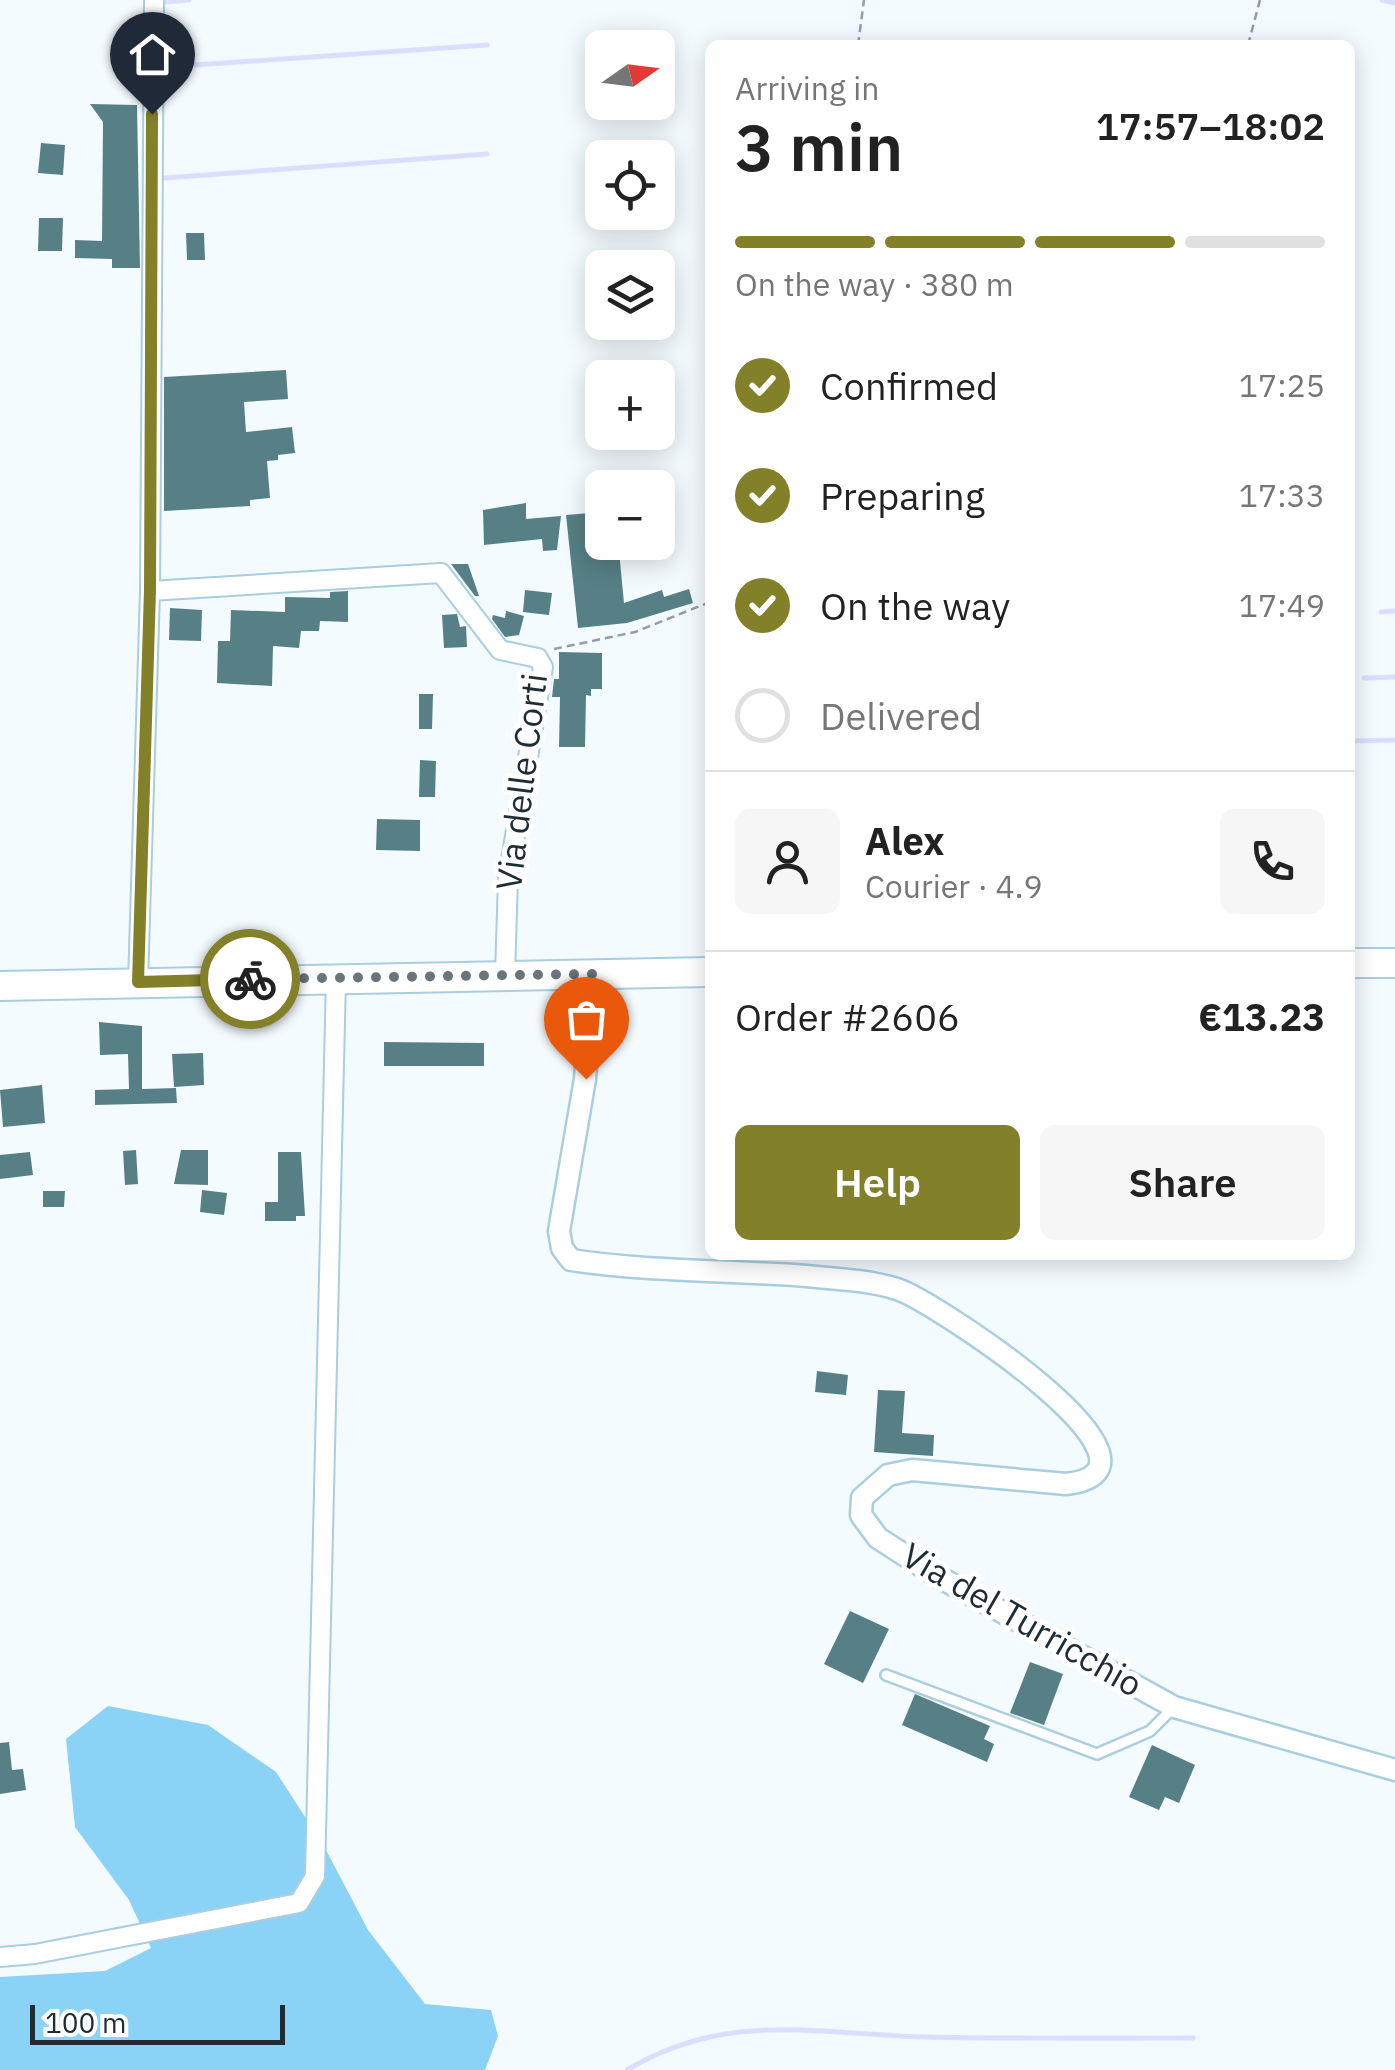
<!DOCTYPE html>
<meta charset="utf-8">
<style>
:root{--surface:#fff;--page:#f6f6f6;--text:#222;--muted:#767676;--line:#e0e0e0;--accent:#828028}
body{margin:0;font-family:"IBM Plex Sans",sans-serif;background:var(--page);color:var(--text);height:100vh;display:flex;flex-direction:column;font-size:38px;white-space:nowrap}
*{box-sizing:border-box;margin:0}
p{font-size:32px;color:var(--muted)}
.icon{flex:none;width:55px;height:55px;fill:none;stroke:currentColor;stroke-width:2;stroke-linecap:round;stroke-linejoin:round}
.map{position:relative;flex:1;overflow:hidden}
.details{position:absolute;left:705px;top:40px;width:650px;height:1220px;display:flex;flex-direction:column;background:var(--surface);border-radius:15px;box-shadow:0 5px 25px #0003}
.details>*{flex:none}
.needle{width:65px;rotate:76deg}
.fabs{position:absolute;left:585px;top:30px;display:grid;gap:20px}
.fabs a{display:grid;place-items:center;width:90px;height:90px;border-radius:15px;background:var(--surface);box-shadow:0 5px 25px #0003;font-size:50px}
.scale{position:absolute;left:30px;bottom:25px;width:255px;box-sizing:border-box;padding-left:10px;border:5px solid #1e2d34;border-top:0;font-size:28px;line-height:35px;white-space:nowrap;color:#1e2d34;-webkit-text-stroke:8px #fff;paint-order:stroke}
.pin{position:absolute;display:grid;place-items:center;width:85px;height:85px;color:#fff;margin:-102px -42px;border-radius:50% 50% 50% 0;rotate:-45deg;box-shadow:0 0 10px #0007}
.pin .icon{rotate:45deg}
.courier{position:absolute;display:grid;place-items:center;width:100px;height:100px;margin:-50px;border:8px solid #828028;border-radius:50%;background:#fff;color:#222;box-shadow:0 2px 12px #0007}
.summary em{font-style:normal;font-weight:600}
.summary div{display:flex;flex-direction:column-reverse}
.summary{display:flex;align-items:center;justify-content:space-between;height:170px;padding:0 30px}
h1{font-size:65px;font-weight:600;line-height:75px}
.bar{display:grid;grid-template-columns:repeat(4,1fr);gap:15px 10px;align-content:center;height:120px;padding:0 30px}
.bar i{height:12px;border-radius:8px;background:var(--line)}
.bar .selected{background:var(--accent)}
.bar p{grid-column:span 4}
.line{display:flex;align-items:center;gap:25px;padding:0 30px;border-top:2px solid var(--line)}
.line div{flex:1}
.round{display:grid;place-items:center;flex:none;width:105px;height:105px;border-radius:15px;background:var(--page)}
ol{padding:0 30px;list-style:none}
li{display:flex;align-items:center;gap:30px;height:110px}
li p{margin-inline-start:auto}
li .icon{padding:10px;border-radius:50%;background:var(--accent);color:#fff;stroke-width:4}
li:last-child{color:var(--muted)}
li i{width:55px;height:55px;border:5px solid var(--line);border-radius:50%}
.cta{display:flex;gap:20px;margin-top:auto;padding:20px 30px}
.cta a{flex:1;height:115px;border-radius:15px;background:var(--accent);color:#fff;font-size:40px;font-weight:600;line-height:115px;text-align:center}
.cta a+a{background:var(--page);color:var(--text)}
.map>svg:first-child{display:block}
</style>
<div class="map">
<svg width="1395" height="2070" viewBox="0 0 1395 2070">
<rect width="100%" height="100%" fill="#f4fbff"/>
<polygon fill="#8ad2f6" points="108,1706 208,1725 276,1772 324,1846 368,1930 425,2004 491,2010 498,2036 485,2070 0,2070 0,1977 105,1971 151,1948 129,1900 75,1827 66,1739"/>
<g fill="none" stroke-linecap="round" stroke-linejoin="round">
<g stroke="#dadfff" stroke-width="5">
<polyline points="1382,0 1395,3"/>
<polyline points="165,2 189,0"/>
<polyline points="166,67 487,45"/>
<polyline points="165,178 487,154"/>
<polyline points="1381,612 1395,611"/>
<polyline points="1364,678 1395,677"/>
<polyline points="1350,741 1395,740"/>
<path d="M 627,2070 C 727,2010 815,2034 925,2037 C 1014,2039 1103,2038 1193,2038"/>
</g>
</g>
<g fill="#568085">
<polygon points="90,104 137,105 140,268 112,268 112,259 75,258 75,240 102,241 103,122"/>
<polygon points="41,143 65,145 63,175 38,173"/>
<polygon points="39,218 63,218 62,251 38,251"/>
<polygon points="186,233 204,233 205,260 187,260"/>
<polygon points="286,370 288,399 244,402 246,432 292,427 295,453 278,455 278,460 267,461 270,498 250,500 250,506 164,511 164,377"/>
<polygon points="526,503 526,519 561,516 557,550 543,551 542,539 484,545 483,510"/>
<polygon points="602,512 602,553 619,551 624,603 662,590 664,597 689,589 693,603 627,623 578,628 566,515"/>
<polygon points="468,564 479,596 475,596 451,564"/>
<polygon points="525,590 552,593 549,615 523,612"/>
<polygon points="348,591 348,622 320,621 319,631 301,631 299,648 273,646 272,686 217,683 218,641 230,641 231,610 285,612 285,597 330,598 330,592"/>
<polygon points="170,608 202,610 201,641 169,640"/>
<polygon points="506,611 524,616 519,635 505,637 492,619 493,615 505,618"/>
<polygon points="457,614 460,627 466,626 467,647 444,648 442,615"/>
<polygon points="559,652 602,653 602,689 591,689 591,696 586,695 585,747 559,747 560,697 552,697 554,679 559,679"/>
<polygon points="419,694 433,694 432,729 419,729"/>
<polygon points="420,760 436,761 435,797 419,797"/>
<polygon points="377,819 420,820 420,851 376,850"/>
<polygon points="99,1022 142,1026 142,1089 176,1088 177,1103 95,1105 95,1090 129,1089 128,1054 100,1055"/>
<polygon points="384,1042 484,1043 484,1066 384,1066"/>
<polygon points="203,1053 204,1085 174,1087 172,1054"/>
<polygon points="42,1085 45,1123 3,1127 0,1090"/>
<polygon points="136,1150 138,1184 125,1185 123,1151"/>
<polygon points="181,1150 208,1150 208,1185 174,1184"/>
<polygon points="30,1152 33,1175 0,1179 0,1155"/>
<polygon points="278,1152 301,1152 305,1216 296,1216 296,1221 265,1221 265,1202 278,1202"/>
<polygon points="202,1190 227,1193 224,1215 200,1212"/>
<polygon points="43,1191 65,1191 64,1207 43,1207"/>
<polygon points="817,1371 848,1375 846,1395 815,1392"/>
<polygon points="878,1390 905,1391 902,1433 934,1435 933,1456 874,1452"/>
<polygon points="850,1611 889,1629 863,1683 824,1664"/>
<polygon points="1030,1662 1063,1674 1044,1725 1010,1713"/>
<polygon points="915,1694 990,1726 984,1739 994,1744 987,1762 902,1725"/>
<polygon points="9,1742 12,1770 23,1769 26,1790 0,1794 0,1743"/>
<polygon points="1152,1745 1195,1765 1179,1803 1165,1797 1159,1810 1129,1797"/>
</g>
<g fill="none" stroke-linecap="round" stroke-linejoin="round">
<defs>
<polyline id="service" points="886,1675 1097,1754 1150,1731 1172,1709"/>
<g id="minor">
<polyline points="150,591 441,573 500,650 538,658 543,667 508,878 505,975"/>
<polyline points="138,983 150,591 154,0"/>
<polyline points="0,1957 35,1954 299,1903 315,1876 336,978"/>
</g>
<path id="tertiary" d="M 593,974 L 585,1079 L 559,1231 L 562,1248 L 571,1260 C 649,1272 729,1270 806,1276 C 836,1279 868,1280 897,1289 C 932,1300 1192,1470 1066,1484 L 912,1470 L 888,1475 L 862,1498 L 861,1515 L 878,1538 L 937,1576 L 1174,1707 L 1395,1770"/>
<g id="primary">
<polyline points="1350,963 1395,963"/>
<polyline points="0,986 710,972"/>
</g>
</defs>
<use href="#service" stroke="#a9cee0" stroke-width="14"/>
<use href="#minor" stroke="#a9cee0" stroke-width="22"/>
<use href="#tertiary" stroke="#a9cee0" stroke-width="25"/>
<use href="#primary" stroke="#a9cee0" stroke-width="32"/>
<g stroke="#939ea3" stroke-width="2.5" stroke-dasharray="8 5" stroke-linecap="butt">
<polyline points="858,45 864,0"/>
<polyline points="1248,45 1260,0"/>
<polyline points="554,649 635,632 710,602"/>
</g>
<use href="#service" stroke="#fff" stroke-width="9"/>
<use href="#minor" stroke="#fff" stroke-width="18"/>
<use href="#tertiary" stroke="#fff" stroke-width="20"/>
<use href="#primary" stroke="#fff" stroke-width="28"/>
</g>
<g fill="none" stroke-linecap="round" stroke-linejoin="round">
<polyline stroke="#69757b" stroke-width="10" stroke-dasharray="0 18" points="250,979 593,974 586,1079"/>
<polyline stroke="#828028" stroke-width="12" points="152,114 150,590 138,982 250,979"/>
</g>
<g text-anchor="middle" stroke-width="10" stroke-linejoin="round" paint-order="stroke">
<g font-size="35" fill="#1e2d34" stroke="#fff">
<text transform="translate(522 782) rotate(-83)" y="12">Via delle Corti</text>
<text transform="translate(1022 1620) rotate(30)" y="12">Via del Turricchio</text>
</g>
</g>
</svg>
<div class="fabs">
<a><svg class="needle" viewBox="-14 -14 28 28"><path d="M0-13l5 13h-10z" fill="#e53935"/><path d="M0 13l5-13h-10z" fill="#767676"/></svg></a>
<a><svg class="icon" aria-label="locate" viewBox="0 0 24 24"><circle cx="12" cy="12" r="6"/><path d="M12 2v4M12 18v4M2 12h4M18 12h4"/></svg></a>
<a><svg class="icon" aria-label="layers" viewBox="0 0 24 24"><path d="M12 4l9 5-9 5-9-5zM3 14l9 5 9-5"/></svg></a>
<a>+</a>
<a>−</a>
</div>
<div class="scale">100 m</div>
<div class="pin" style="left:586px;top:1079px;background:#ea580c"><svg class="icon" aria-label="bag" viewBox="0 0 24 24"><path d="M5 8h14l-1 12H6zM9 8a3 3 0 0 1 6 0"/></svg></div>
<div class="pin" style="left:152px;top:114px;background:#1f2937"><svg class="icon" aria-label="home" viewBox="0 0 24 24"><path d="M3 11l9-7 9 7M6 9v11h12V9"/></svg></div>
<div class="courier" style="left:250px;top:979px"><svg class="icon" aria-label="bike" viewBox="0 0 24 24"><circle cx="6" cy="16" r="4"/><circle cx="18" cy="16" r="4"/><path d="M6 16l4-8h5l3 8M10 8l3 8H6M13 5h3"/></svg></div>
<section class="details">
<div class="summary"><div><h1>3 min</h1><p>Arriving in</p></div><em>17:57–18:02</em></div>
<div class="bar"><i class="selected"></i><i class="selected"></i><i class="selected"></i><i></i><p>On the way · 380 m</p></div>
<ol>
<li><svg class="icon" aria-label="check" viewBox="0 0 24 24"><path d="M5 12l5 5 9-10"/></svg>Confirmed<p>17:25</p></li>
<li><svg class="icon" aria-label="check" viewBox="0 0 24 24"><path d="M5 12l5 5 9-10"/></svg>Preparing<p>17:33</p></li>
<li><svg class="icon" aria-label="check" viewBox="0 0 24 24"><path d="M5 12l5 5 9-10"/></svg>On the way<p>17:49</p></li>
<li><i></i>Delivered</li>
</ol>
<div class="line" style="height:180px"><a class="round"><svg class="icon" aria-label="person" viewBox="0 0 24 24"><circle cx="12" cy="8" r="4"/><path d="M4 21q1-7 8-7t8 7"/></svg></a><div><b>Alex</b><p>Courier · 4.9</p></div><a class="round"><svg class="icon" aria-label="phone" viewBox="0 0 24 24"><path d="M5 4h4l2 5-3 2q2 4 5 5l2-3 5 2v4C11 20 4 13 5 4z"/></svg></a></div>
<div class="line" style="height:130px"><div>Order #2606</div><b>€13.23</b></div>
<div class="cta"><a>Help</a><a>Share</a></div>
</section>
</div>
